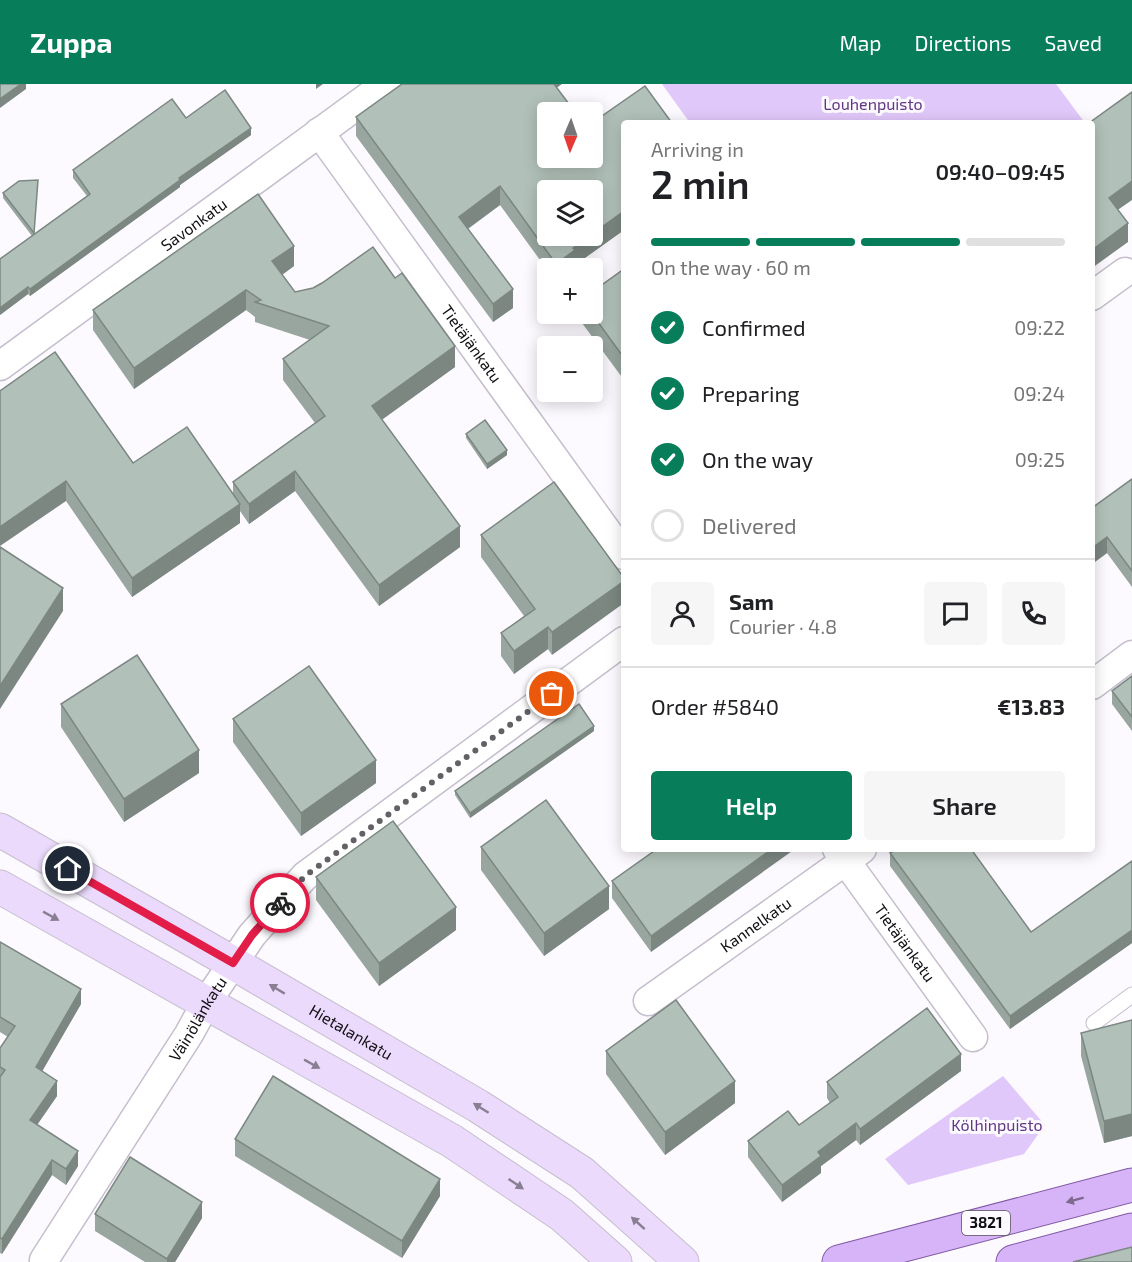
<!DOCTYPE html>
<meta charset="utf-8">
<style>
:root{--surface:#fff;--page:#f6f6f6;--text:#202124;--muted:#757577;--line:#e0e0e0;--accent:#077d5a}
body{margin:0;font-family:"Exo 2",sans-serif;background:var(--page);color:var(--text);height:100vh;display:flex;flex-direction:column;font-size:22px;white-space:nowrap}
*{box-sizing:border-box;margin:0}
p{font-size:20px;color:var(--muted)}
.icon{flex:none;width:33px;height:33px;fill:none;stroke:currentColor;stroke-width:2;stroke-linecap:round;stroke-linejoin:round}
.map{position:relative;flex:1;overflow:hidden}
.side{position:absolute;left:621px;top:36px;width:474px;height:732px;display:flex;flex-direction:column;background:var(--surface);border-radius:6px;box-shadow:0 3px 15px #0003}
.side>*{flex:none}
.needle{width:39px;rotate:182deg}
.buttons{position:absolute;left:537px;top:18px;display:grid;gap:12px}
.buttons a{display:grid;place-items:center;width:66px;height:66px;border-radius:6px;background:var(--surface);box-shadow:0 3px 15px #0003;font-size:30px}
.pin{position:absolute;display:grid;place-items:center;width:51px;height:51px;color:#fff;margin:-26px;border:3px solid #fff;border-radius:50%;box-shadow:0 2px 6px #0007}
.courier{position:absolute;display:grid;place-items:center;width:60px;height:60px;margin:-30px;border:4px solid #e11d48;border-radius:50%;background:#fff;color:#222;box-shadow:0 2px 8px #0007}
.summary em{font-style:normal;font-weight:600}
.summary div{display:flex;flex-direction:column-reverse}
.summary{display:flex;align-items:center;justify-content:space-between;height:102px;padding:0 30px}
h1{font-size:39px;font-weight:600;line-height:45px}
.bar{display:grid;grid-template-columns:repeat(4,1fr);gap:9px 6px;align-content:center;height:72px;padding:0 30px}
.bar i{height:8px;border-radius:4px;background:var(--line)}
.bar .current{background:var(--accent)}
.bar p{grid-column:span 4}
.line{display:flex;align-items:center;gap:15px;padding:0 30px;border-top:2px solid var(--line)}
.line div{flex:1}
.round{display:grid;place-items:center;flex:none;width:63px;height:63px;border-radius:6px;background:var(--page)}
ol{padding:0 30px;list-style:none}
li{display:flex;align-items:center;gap:18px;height:66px}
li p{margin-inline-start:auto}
li .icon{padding:6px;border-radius:50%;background:var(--accent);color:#fff;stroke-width:4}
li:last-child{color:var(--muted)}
li i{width:33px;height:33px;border:3px solid var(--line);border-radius:50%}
.action{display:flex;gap:12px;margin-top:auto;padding:12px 30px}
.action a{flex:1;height:69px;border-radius:6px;background:var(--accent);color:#fff;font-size:24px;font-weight:600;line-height:69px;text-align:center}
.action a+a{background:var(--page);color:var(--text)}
header{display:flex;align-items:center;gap:36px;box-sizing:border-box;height:84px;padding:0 30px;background:var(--accent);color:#fff}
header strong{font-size:28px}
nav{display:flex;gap:33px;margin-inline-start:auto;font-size:21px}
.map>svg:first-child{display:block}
</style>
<header>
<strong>Zuppa</strong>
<nav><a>Map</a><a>Directions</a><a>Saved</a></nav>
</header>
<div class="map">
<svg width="1132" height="1178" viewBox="0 0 1132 1178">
<rect width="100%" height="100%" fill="#fcf9ff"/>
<g fill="#e1c8fa">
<polygon points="662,0 1056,0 1085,39 690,39"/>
<polygon points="1003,992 1045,1041 1024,1070 908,1101 885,1075"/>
</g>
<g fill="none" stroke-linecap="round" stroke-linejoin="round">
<defs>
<polyline id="lane" points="1094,939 1132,911"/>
<g id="street">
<path id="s1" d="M 319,48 L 624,471"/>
<polyline points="1092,212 1125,188"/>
<path id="s2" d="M 0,282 L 386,0"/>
<polyline points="1092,601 1132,571"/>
<path id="s3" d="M 837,765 L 973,953"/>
<path id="s4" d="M 648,917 L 862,765"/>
<path id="s5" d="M 44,1176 L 189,950 L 206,919 L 252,851 L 305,792 L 624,557"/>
</g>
<g id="secondary">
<path id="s6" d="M 0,746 L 233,879 L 478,1022 L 582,1089 L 682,1178"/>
<polyline points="0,803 452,1057 562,1131 615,1178"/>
</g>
<g id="primary">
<polyline points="839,1178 1132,1101"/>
<polyline points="1013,1178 1132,1146"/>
</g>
</defs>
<use href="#lane" stroke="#c5bfcd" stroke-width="17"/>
<use href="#street" stroke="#c5bfcd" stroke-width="31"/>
<use href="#secondary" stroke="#c5bfcd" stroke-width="35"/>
<use href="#primary" stroke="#815aa4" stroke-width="35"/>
<use href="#lane" stroke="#fff" stroke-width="15"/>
<use href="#street" stroke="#fff" stroke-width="28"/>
<use href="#secondary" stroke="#ebdafb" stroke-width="33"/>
<use href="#primary" stroke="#d7b4f7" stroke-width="33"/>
</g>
<g fill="#98a69f">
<polygon points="557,4 548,74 624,39 624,146 575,181 575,184 548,184 548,187 500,121 468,145 513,224 493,238 356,52 356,33"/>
<polygon points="186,34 251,51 180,101 180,103 30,212 28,210 0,231 32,152 3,114 3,109 38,96 34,150 87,112 73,94 73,86"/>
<polygon points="294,182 282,191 295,208 455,283 382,335 460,463 379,522 295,407 249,440 240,427 240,439 132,513 66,417 0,307 133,379 233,411 233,398 315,339 283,296 283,275 310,256 255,238 255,233 246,226 134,305 93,246 93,226"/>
<polygon points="624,185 624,296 582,239 582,230 592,230"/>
<polygon points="466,350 507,371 487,385 466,354"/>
<polygon points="1132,395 1132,503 1107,469 1092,480"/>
<polygon points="554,398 552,571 548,565 514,590 501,572 501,549 524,532 481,473 481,451"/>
<polygon points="1132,592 1132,647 1112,620 1112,607"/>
<polygon points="61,620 199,689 124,738 61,643"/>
<polygon points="233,635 376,699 301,752 233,658"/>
<polygon points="594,647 470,734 455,711 455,707"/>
<polygon points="481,763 609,825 544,872 481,786"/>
<polygon points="657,765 651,868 612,814 612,797"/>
<polygon points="890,769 1031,848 1132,777 1132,859 1010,945 890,782"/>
<polygon points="316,793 456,846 379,902 316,816"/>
<polygon points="0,858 81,920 42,987 57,1012 37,1041 78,1082 66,1101 52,1091 2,1170 0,1169 0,964 8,953 0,948"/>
<polygon points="1132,936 1132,1052 1104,1059 1081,972 1081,949"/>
<polygon points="606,967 735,1019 665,1071 606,990"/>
<polygon points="961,987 860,1061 856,1056 821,1082 821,1089 782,1118 748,1073 748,1057 799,1041 830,1019 827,1014 827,998"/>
<polygon points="235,1055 440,1112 402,1174 235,1072"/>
<polygon points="95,1130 202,1134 175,1178 145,1178 95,1147"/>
</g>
<g fill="#7c8782">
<polygon points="21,0 26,0 26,5 0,24 0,15"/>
<polygon points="316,0 323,0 316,5"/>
<polygon points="548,0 562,0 548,10"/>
<polygon points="251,44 251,51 180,101 180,103 30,212 30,205 179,94"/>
<polygon points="1132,97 1132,116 1109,132 1109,114"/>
<polygon points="500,102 500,121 459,151 459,133"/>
<polygon points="624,127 624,146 575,181 575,184 556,184 556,180 573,164 590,152 592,152 592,150"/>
<polygon points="1128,139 1128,158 1092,184 1092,166"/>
<polygon points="294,162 294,182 272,198 272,177"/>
<polygon points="28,203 28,210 0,231 0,224"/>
<polygon points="513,205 513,224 493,238 493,220"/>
<polygon points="246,206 246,226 134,305 134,284"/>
<polygon points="455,262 455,283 372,343 372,322"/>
<polygon points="507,366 507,371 487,385 487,380"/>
<polygon points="295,387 295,407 249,440 249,420"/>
<polygon points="66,397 66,417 0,462 0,443"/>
<polygon points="240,420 240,439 132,513 132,494"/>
<polygon points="460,442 460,463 379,522 379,501"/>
<polygon points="1107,453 1107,469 1092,480 1092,464"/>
<polygon points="624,497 624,519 552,571 552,548"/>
<polygon points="63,504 63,527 0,625 0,602"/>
<polygon points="548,543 548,565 514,590 514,567"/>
<polygon points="594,642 594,647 470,734 470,729"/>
<polygon points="1095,654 1095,667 1092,669 1092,656"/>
<polygon points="199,666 199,689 124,738 124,715"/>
<polygon points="376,676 376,699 301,752 301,729"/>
<polygon points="772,765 795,765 651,868 651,852"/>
<polygon points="609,802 609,825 544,872 544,849"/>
<polygon points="456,823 456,846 379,902 379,879"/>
<polygon points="1132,846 1132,859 1010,945 1010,932"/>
<polygon points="81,905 81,920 36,998 36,983"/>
<polygon points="961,970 961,987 860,1061 860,1045"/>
<polygon points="57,997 57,1012 30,1051 30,1036"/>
<polygon points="735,997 735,1019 665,1071 665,1048"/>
<polygon points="1132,1030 1132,1052 1104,1059 1104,1037"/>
<polygon points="856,1039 856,1056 821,1082 821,1089 782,1118 782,1101 818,1068"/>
<polygon points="78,1067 78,1082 66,1101 66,1085"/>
<polygon points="52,1076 52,1091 2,1170 2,1155"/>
<polygon points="440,1095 440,1112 402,1174 402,1157"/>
<polygon points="202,1118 202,1134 175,1178 167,1178 167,1175"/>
</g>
<g fill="#b1c1b9" stroke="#7c8782" stroke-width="1.5">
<polygon points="0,0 21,0 0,15"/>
<polygon points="402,0 554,0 575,28 548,28 548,74 592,74 592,39 645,2 672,39 624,39 624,127 592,150 592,106 548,106 548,152 590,152 573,164 575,166 556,180 500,102 459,133 513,205 493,220 356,33"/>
<polygon points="225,6 251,44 179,94 180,96 30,205 28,203 0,224 0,175 90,110 73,86 172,15 186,34"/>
<polygon points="1132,8 1132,97 1109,114 1128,139 1092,166 1092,39 1089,39"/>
<polygon points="38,96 34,149 3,109 19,97"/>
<polygon points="258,110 294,162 272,177 295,208 313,204 322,199 373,163 395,194 402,189 455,262 372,322 460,442 379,501 295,387 249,420 233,398 325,332 283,275 329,242 255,218 261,216 246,206 134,284 93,226"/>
<polygon points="624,185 624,274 592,230 592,208"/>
<polygon points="55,268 133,379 187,343 240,420 132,494 66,397 0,443 0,307"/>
<polygon points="485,336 507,366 487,380 466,350"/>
<polygon points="1132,395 1132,487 1107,453 1092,464 1092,424"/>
<polygon points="554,398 624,494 624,497 552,548 548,543 514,567 501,549 535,525 481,451"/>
<polygon points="0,463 63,504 0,602"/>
<polygon points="137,571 199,666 124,715 61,620"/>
<polygon points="309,582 376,676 301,729 233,635"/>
<polygon points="1132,592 1132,633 1112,607"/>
<polygon points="579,620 594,642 470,729 455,707"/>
<polygon points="546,716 609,802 544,849 481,763"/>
<polygon points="393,737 456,823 379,879 316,793"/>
<polygon points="657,765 772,765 651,852 612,797"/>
<polygon points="897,765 971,765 1031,848 1132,777 1132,846 1010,932 890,769"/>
<polygon points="0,858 81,905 36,983 57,997 30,1036 78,1067 66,1085 52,1076 2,1155 0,1154 0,993 5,986 0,983 0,964 15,942 0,933"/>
<polygon points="676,916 735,997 665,1048 606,967"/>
<polygon points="927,924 961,970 860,1045 856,1039 818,1068 821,1072 782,1101 748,1057 788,1027 799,1041 838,1013 827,998"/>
<polygon points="1132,936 1132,1030 1104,1037 1081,949"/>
<polygon points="273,992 440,1095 402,1157 235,1055"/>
<polygon points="130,1073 202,1118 167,1175 95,1130"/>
<polygon points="1132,1163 1132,1178 1073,1178"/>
</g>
<defs><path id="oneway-solid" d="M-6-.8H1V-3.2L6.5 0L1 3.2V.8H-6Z" transform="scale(1.5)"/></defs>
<g fill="#897f93">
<use href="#oneway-solid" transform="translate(51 832) rotate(29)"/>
<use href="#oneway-solid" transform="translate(277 905) rotate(-149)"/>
<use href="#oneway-solid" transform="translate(312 980) rotate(29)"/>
<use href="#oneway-solid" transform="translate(481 1024) rotate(-148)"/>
<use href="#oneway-solid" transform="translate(516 1100) rotate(34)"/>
<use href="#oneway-solid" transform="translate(638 1139) rotate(-138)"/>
</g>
<use fill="#7e6a91" href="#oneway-solid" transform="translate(1075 1116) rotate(165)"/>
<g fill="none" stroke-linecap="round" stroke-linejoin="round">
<polyline stroke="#646166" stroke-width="6" stroke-dasharray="0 10.8" points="280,819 305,792 552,610"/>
<polyline stroke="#e11d48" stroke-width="8" points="68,785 233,879 252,851 280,819"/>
</g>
<g text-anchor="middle" stroke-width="6" stroke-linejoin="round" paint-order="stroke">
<rect fill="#fcf9ff" stroke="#58555a" stroke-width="1.5" x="962" y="1127" width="48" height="24" rx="4.5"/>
<g font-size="15" font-weight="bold" fill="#120f14">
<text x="986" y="1144">3821</text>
</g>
<g font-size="16" fill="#613683" stroke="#fcf9ff">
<text x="873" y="26">Louhenpuisto</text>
<text x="997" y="1047">Kölhinpuisto</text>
</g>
<g font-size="16" fill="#120f14" stroke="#fcf9ff">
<text dy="6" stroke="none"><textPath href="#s2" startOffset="240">Savonkatu</textPath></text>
<text dy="6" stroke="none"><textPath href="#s1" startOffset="261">Tietäjänkatu</textPath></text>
<text dy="6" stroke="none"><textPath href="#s4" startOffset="132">Kannelkatu</textPath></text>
<text dy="6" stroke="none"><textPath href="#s3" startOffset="116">Tietäjänkatu</textPath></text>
<text dy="6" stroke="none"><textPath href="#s5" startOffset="286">Väinölänkatu</textPath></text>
<text dy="6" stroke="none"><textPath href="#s6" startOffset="405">Hietalankatu</textPath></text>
</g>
</g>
</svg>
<div class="buttons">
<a><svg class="needle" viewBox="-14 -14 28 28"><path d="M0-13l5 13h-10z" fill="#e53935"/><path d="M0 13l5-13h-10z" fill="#757577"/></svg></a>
<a><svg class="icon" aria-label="layers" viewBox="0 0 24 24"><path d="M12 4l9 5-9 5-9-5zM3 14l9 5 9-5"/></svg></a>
<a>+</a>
<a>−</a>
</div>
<div class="pin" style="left:552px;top:610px;background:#ea580c"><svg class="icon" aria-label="bag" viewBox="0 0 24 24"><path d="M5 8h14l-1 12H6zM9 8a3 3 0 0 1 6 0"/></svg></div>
<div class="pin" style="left:68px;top:785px;background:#1f2937"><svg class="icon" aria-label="home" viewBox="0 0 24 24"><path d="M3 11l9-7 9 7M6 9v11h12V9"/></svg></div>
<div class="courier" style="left:280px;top:819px"><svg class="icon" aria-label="bike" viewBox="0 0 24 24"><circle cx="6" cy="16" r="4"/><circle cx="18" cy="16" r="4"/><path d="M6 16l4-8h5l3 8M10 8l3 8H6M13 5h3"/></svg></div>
<section class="side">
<div class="summary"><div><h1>2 min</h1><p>Arriving in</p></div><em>09:40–09:45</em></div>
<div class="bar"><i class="current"></i><i class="current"></i><i class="current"></i><i></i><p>On the way · 60 m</p></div>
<ol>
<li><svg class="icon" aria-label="check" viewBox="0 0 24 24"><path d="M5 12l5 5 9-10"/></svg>Confirmed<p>09:22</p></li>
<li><svg class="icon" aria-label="check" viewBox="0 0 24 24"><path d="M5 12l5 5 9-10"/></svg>Preparing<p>09:24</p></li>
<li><svg class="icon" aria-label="check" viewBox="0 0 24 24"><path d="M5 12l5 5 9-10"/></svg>On the way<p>09:25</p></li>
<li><i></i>Delivered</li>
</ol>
<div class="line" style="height:108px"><a class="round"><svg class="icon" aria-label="person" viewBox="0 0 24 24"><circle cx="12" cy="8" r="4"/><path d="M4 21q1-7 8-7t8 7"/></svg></a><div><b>Sam</b><p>Courier · 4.8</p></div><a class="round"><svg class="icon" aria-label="chat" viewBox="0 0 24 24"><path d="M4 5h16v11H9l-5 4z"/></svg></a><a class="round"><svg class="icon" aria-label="phone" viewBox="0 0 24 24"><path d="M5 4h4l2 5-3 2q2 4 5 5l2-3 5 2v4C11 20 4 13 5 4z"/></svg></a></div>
<div class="line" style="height:78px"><div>Order #5840</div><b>€13.83</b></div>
<div class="action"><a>Help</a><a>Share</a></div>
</section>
</div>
